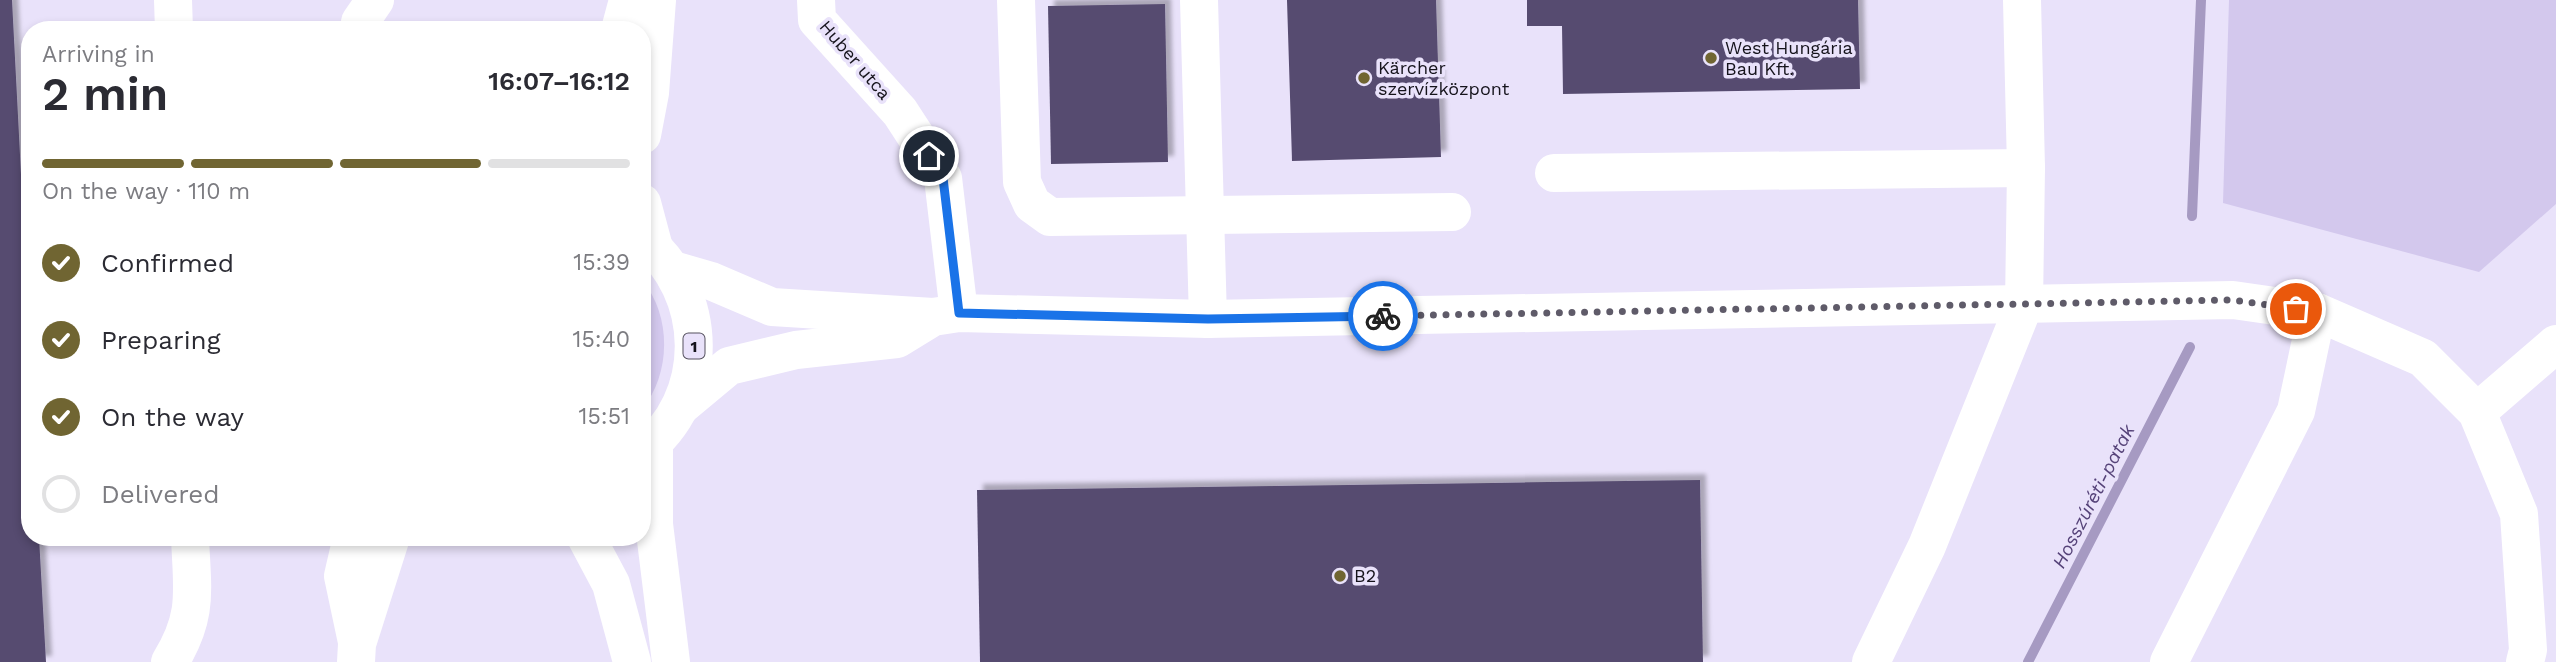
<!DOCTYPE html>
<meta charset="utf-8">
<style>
:root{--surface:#fff;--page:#f2f2f3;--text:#2b2b33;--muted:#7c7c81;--line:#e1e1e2;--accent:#706532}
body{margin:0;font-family:"Work Sans",sans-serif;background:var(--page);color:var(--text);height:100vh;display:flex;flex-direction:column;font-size:26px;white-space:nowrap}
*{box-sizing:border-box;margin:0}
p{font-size:23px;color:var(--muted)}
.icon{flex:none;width:38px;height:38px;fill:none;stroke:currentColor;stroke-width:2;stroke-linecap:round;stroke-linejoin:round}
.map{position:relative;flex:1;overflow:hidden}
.side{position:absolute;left:21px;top:21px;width:630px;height:525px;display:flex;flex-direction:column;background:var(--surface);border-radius:28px;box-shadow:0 4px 10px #0003}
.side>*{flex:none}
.pin{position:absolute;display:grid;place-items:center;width:60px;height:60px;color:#fff;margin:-30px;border:4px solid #fff;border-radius:50%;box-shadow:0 2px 7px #0007}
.courier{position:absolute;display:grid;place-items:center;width:70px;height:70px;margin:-35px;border:5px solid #1a73e8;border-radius:50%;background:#fff;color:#222;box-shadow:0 2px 9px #0007}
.head em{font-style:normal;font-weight:600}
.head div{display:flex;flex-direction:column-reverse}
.head{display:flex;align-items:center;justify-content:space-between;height:119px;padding:0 21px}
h1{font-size:46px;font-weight:600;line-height:52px}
.bar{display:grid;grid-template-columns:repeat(4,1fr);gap:10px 7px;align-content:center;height:84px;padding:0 21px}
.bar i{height:9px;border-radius:5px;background:var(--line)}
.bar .on{background:var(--accent)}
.bar p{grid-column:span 4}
ol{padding:0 21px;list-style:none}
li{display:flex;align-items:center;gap:21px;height:77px}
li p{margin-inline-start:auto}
li .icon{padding:7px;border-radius:50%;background:var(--accent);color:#fff;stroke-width:4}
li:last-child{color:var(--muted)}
li i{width:38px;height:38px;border:4px solid var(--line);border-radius:50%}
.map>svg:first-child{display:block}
</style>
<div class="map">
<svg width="2556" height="662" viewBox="0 0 2556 662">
<defs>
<filter id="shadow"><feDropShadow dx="6" dy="-6" stdDeviation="2" flood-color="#0004"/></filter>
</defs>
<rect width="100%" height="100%" fill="#e9e2fa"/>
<g fill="#d3c8ed">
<polygon points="2229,0 2556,0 2556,204 2479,272 2223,203"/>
<path d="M 642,280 C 672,316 671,374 642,409 Z"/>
</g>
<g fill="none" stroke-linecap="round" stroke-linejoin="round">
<g stroke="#a69ac2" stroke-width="10">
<polyline points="2192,216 2201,0"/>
<polyline points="2028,662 2190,347"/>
</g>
</g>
<g fill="#574c70" filter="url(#shadow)">
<polygon points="0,0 12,0 30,348 30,537 39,537 46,662 0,662"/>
<polygon points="1287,0 1436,0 1441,157 1292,161"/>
<polygon points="1527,0 1858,0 1860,89 1563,94 1562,26 1527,26"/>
<polygon points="1165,4 1168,162 1051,164 1048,6"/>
<polygon points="1700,480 1703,662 980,662 977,490"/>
</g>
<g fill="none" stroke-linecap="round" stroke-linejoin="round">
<g stroke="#fff" stroke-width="38">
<polyline points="173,0 174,30"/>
<polyline points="816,0 817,20 900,112 943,178 959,313"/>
<polyline points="1016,0 1022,182 1032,204 1050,217 1452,212"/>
<polyline points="1199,0 1208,319"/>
<polyline points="359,30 360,22 375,0"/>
<polyline points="1554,173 2026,168"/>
<polyline points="673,270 711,281 772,307 933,317 959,313 1208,319 2233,300 2317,312 2423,358 2477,412 2519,514 2528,650 2525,662"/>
<polyline points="681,406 729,366 796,350 897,339 928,320"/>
<polyline points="2477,412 2556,344"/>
<polyline points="352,537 343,576 357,642"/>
<path d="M 170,662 C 199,615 192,590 190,537"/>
<polyline points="356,662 357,644 391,537"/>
<polyline points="1871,662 1927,546 2024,305 2026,168 2022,0"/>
<polyline points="2169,662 2296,411 2317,312"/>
</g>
<g stroke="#fff" stroke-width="38">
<polyline points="620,30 628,0"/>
<polyline points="642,135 650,93 657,0"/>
<polyline points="642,203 654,248"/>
<path d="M 642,238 C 710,292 712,399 642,452"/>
<polyline points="654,443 654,524 671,662"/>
<polyline points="586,537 611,584 632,662"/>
</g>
</g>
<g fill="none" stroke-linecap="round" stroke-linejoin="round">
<polyline stroke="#5f5b69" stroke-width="7" stroke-dasharray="0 12.6" points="1383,316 2233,300 2296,309"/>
<polyline stroke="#1a73e8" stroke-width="9" points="929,156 943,178 959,313 1208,319 1383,316"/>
</g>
<g fill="#706532" stroke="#e9e2fa" stroke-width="2.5">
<circle cx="1711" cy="58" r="7"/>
<circle cx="1364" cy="78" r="7"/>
<circle cx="1340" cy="576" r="7"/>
</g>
<g text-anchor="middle" stroke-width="7" stroke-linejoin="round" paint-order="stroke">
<rect fill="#e9e2fa" stroke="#55515e" stroke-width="2" x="683.5" y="333.5" width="21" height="25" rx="5"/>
<g font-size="16" font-weight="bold" fill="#15131b">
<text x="694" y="352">1</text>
</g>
<g font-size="18" fill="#15131b" stroke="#e9e2fa" text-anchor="start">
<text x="1725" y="54">West Hungária<tspan x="1725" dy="21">Bau Kft.</tspan></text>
<text x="1378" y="74">Kärcher<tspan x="1378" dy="21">szervízközpont</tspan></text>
<text x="1354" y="582">B2</text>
</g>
<g font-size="18" fill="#15131b" stroke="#e9e2fa">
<text transform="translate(855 60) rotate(49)" y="6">Huber utca</text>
</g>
<g font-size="19" font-style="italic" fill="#564379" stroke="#e9e2fa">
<text transform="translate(2093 496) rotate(-63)" y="7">Hosszúréti-patak</text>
</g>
</g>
</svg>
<div class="pin" style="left:2296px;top:309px;background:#ea580c"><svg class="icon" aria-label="bag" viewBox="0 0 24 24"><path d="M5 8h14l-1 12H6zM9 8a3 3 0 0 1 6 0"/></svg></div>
<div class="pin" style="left:929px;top:156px;background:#1f2937"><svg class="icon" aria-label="home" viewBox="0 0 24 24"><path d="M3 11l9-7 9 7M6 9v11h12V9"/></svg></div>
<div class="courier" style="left:1383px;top:316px"><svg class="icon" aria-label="bike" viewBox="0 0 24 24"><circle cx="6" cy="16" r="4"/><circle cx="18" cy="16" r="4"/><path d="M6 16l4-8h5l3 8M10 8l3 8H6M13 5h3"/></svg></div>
<section class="side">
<div class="head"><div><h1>2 min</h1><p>Arriving in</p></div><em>16:07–16:12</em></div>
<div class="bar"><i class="on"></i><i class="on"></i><i class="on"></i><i></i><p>On the way · 110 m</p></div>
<ol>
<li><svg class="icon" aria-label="check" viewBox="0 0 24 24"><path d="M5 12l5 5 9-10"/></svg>Confirmed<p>15:39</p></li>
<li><svg class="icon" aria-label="check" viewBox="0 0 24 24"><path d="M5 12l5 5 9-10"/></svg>Preparing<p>15:40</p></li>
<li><svg class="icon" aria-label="check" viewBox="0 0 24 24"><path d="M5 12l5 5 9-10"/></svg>On the way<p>15:51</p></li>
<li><i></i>Delivered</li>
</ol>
</section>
</div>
